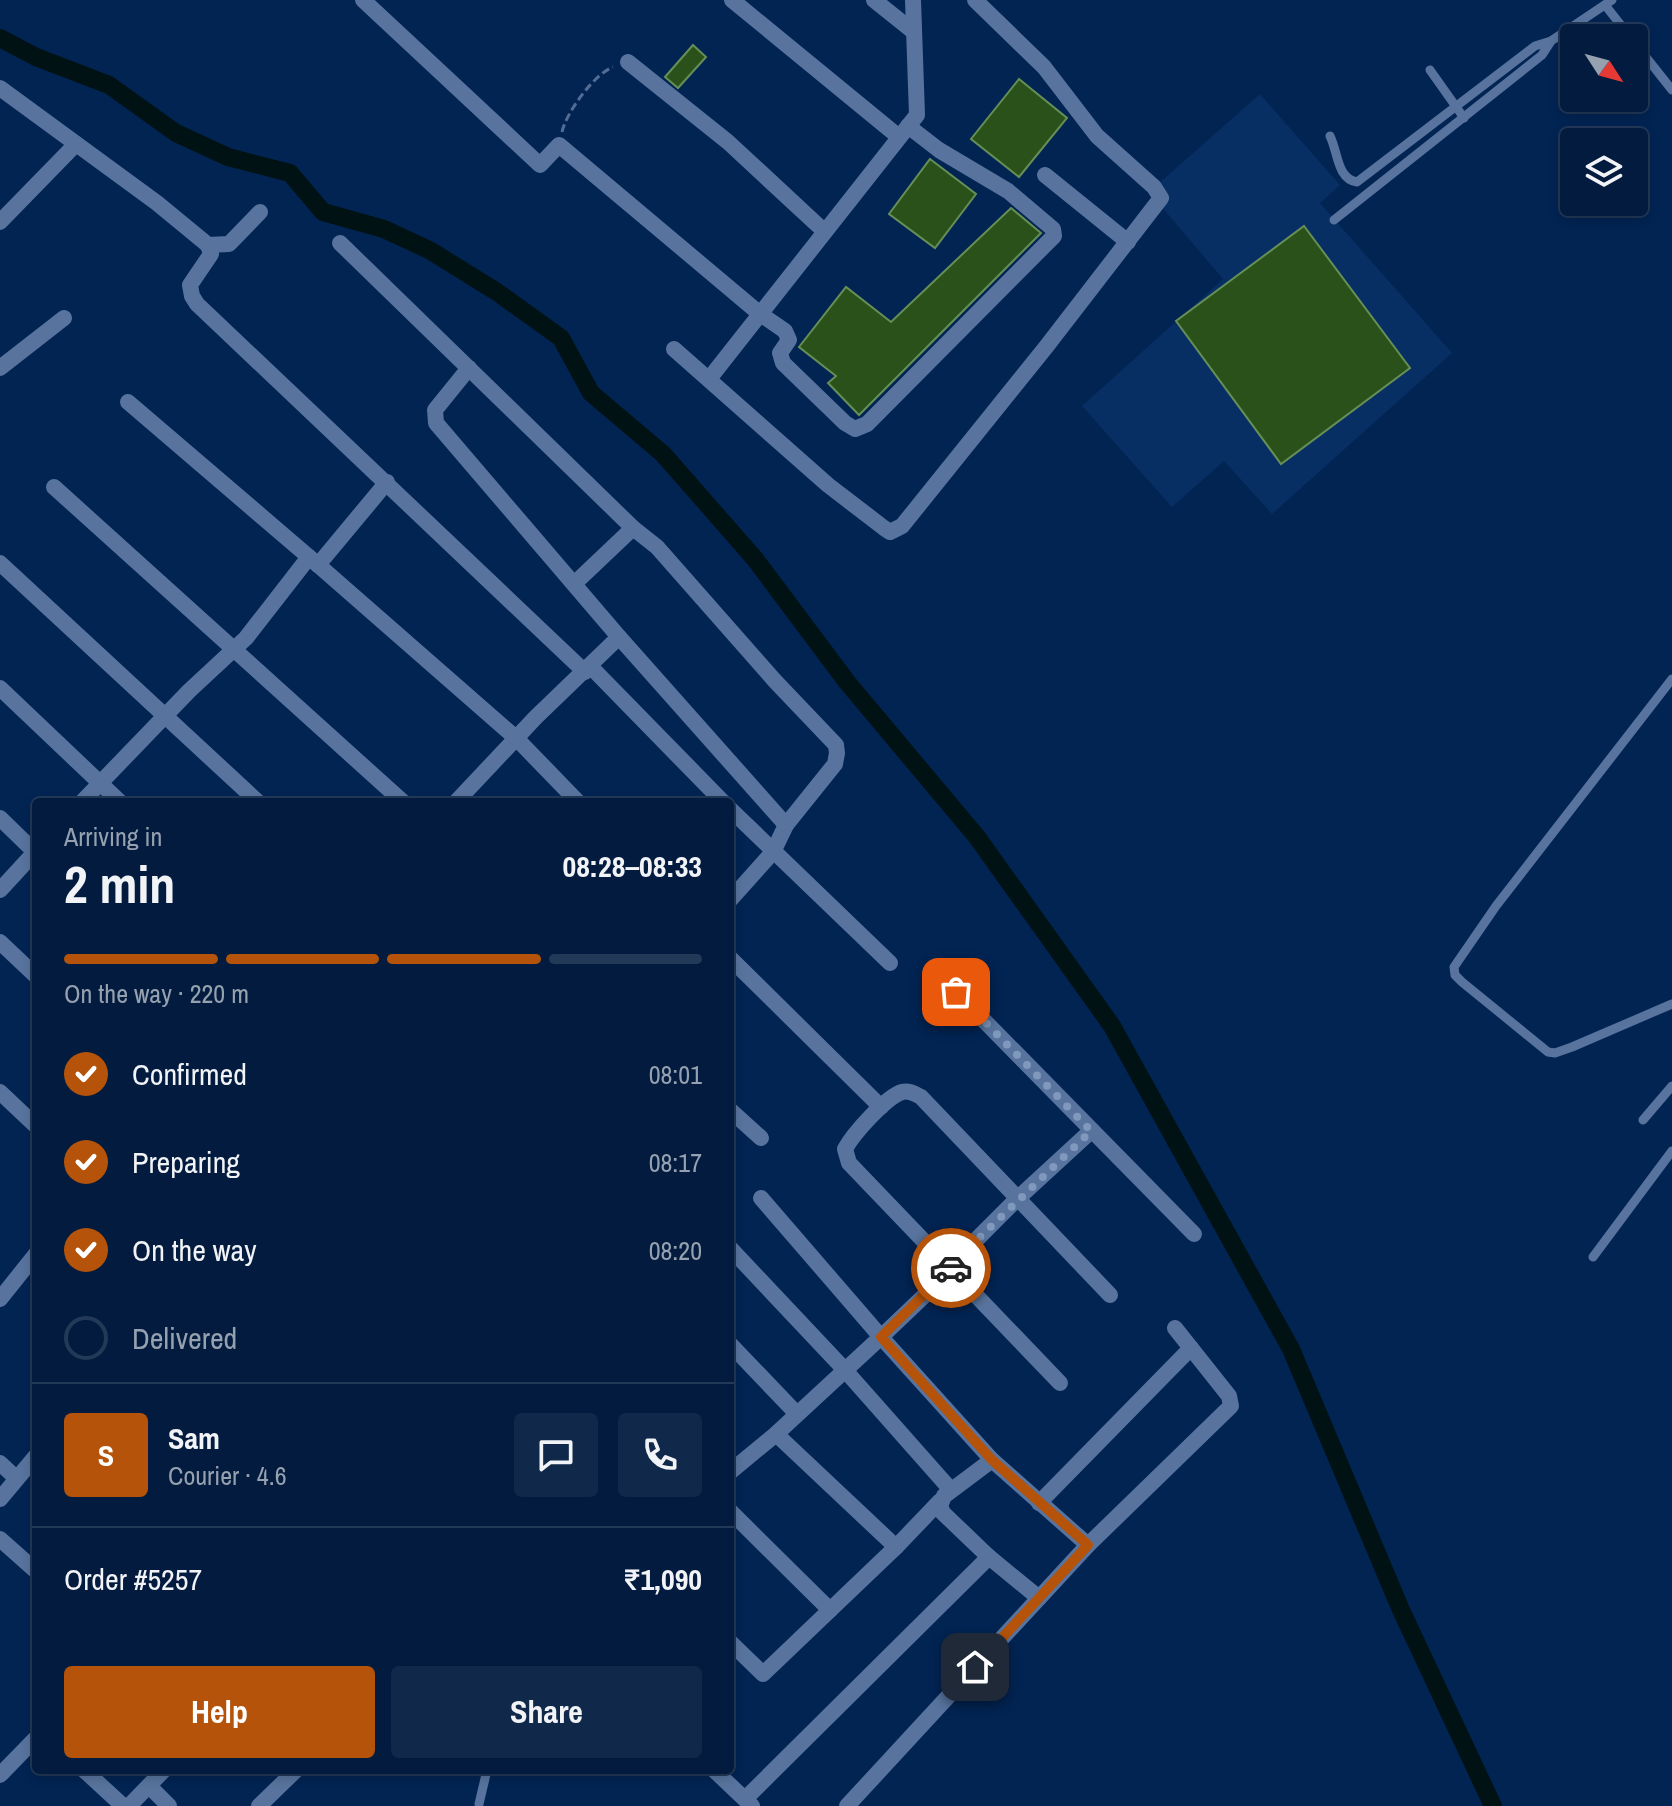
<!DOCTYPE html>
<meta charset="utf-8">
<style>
:root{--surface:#021b3e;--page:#102849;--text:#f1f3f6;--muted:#96a1b0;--line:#233958;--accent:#b45309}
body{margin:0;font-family:"Archivo Narrow",sans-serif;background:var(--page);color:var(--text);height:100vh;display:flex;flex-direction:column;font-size:30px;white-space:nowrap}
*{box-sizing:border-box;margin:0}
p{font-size:26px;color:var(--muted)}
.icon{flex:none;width:44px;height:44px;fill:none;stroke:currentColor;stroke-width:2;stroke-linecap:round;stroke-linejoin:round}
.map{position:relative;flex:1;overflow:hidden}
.side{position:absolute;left:32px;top:798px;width:702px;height:976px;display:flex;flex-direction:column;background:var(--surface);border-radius:8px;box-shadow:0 4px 12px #0003,0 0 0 2px var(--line)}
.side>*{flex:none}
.needle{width:52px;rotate:126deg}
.buttons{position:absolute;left:1560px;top:24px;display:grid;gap:16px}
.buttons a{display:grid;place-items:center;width:88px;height:88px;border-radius:8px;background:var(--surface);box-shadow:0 4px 12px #0003,0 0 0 2px var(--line);font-size:40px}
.pin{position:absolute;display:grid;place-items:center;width:68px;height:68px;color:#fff;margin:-34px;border-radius:16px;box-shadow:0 4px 12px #0006}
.courier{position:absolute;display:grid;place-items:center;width:80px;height:80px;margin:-40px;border:6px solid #b45309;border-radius:50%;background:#fff;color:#222;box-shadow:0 2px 10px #0007}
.summary em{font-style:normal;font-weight:700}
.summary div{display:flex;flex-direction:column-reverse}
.summary{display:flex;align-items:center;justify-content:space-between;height:136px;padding:0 32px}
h1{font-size:52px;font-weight:700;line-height:60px}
.bar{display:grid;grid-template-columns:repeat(4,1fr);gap:12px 8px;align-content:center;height:96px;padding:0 32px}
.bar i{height:10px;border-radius:6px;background:var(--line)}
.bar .current{background:var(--accent)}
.bar p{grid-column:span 4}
.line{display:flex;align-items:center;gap:20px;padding:0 32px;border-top:2px solid var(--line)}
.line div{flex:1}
.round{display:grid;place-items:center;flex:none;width:84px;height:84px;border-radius:8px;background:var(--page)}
ol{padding:0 32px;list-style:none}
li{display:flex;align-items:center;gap:24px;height:88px}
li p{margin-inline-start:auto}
li .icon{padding:8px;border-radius:50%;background:var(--accent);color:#fff;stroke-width:4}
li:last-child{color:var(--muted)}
li i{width:44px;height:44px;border:4px solid var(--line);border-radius:50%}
.action{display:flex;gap:16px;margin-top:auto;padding:16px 32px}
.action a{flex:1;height:92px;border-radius:8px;background:var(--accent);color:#fff;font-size:32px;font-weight:700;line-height:92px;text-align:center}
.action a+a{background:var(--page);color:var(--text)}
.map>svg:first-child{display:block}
</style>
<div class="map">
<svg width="1672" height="1806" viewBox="0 0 1672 1806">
<rect width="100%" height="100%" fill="#022453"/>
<polygon fill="#072f64" points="1260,94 1340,185 1320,203 1452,353 1272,514 1224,461 1172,507 1082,406 1223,279 1149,192"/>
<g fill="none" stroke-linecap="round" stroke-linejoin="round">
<polyline stroke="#001213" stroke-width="18" points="0,38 36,57 109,85 176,133 228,157 290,173 323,212 384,229 431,251 497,292 561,338 591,393 663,454 755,559 847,682 977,837 1112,1026 1291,1349 1401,1610 1493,1806"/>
</g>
<g fill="#2b511a" stroke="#668f57" stroke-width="2">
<polygon points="693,45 706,57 678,88 665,77"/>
<polygon points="1019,79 1067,118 1019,177 971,139"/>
<polygon points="930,159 976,194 935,248 889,214"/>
<polygon points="1011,208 1041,233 859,415 828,383 836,376 799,347 846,287 891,322"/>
<polygon points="1304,226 1410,368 1281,464 1176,321"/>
</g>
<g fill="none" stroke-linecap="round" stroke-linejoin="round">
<path stroke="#516d95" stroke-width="3" stroke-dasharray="8 4" stroke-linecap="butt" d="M 562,132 C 566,113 594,74 613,67"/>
<g stroke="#58749e" stroke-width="9">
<polyline points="1605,5 1631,38"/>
<polyline points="1634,42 1672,90"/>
<polyline points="1430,70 1464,118"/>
<path d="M 1330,136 C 1338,152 1337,179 1357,182 L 1535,46 L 1551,41"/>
<polyline points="1334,220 1542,55 1551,41 1612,0"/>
<polyline points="1672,679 1496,906 1454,967 1455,975 1462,982 1548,1052 1555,1053 1572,1047 1672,1004"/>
<polyline points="1643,1120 1672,1086"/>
<polyline points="1593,1257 1672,1151"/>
<polyline points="479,1804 487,1770"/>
</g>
<g stroke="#58749e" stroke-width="16">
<polyline points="363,0 540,165 559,145 759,313 785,331 789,340 780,353 783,363 845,423 855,429 867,424 1054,236 1053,229 1008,191 939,150 908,126"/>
<polyline points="732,0 899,137"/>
<polyline points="874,0 914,32"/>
<polyline points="628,62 728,142 824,231"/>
<polyline points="0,88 157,203 208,245 211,254 190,285 192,296 197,304 585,672"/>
<polyline points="1045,175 1128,242"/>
<polyline points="0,222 76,144"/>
<polyline points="340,243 633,528 574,584"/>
<polyline points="208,245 229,244 260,212"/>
<polyline points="674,349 828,485 884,528 890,532 902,526 1046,347 1161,198 1154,187 1097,136 1044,67 975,0"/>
<polyline points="0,368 64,318"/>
<polyline points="469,368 435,410 436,423 619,637 786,825"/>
<polyline points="709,379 917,115 913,0"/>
<polyline points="128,402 309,557"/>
<polyline points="54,487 403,802"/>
<polyline points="633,528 657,547 775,681 836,745 837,753 835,764 786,825 773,852 730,900"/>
<polyline points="0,563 258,802"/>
<polyline points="318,565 387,482"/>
<polyline points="590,666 723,802"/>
<polyline points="0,688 120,802"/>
<polyline points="82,802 189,691 246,638 309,557 516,738 578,802"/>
<polyline points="456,802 536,717 619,637"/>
<polyline points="730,809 890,963"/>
<polyline points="0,818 36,853"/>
<polyline points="0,890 36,851"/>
<polyline points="0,942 36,976"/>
<polyline points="730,958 881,1107"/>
<polyline points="956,992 1194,1234"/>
<polyline points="730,1110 761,1138"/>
<polyline points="761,1198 881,1337 945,1276 956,1260 1017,1199 1091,1131"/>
<polyline points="730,1248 844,1369 951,1490"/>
<polyline points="0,1299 36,1254"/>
<polyline points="730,1344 797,1414"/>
<path d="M 1060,1383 L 849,1163 L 845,1149 C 853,1134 886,1097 902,1092 C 909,1090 915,1094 921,1097 L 1110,1295"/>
<polyline points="776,1434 896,1547"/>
<polyline points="992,1460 944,1496 940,1506 943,1513 989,1557 1039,1598"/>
<polyline points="0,1463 16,1478"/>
<polyline points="730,1472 776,1434 881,1337 992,1460 1088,1545"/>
<polyline points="0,1499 36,1456"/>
<polyline points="1039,1503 1191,1348"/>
<polyline points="730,1511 830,1610"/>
<polyline points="0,1539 36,1571"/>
<polyline points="730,1642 763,1674 896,1547 940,1501"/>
<polyline points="84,1770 123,1806"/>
<polyline points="0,1775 36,1738"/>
<polyline points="149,1786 169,1806"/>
<polyline points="745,1799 989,1557"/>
<polyline points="129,1806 164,1770"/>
<polyline points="259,1806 296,1770"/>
<polyline points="847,1806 1088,1545 1231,1406 1229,1396 1175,1328"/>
</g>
<g stroke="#58749e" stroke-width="16">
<polyline points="0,1092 36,1126"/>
<polyline points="714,1770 752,1806"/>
</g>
</g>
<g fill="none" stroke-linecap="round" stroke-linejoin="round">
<polyline stroke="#7f98bc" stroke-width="8" stroke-dasharray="0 14.4" points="951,1268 956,1260 1091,1131 956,992"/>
<polyline stroke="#b45309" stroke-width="10" points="951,1268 881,1337 992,1460 1088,1545 975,1667"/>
</g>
</svg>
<div class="buttons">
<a><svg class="needle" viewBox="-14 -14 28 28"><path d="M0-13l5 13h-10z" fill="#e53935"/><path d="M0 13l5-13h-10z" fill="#96a1b0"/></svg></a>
<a><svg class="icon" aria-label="layers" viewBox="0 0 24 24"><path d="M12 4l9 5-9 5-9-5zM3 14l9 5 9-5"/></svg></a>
</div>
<div class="pin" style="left:956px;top:992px;background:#ea580c"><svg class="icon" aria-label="bag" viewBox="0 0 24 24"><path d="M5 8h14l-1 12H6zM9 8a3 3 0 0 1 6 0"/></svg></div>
<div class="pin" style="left:975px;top:1667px;background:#1f2937"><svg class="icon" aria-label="home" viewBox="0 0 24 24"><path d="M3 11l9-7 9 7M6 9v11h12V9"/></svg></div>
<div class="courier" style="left:951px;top:1268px"><svg class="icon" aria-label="car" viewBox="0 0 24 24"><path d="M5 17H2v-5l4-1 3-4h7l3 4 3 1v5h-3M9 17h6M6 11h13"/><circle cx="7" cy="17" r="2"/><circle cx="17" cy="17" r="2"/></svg></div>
<section class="side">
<div class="summary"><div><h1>2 min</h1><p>Arriving in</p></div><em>08:28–08:33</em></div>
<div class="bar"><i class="current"></i><i class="current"></i><i class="current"></i><i></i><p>On the way · 220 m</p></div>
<ol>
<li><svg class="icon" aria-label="check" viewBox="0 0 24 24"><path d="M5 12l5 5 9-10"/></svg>Confirmed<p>08:01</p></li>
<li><svg class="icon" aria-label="check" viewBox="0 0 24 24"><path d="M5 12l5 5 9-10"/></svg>Preparing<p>08:17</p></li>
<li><svg class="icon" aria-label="check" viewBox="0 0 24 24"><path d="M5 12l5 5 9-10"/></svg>On the way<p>08:20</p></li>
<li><i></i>Delivered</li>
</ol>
<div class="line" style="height:144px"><b class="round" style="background:var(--accent);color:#fff">S</b><div><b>Sam</b><p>Courier · 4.6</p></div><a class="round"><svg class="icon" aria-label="chat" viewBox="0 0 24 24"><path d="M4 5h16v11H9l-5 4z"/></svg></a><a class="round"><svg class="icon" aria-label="phone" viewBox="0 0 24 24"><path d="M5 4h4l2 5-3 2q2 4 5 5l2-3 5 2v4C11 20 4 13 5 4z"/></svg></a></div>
<div class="line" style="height:104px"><div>Order #5257</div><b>₹1,090</b></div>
<div class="action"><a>Help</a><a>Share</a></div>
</section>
</div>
